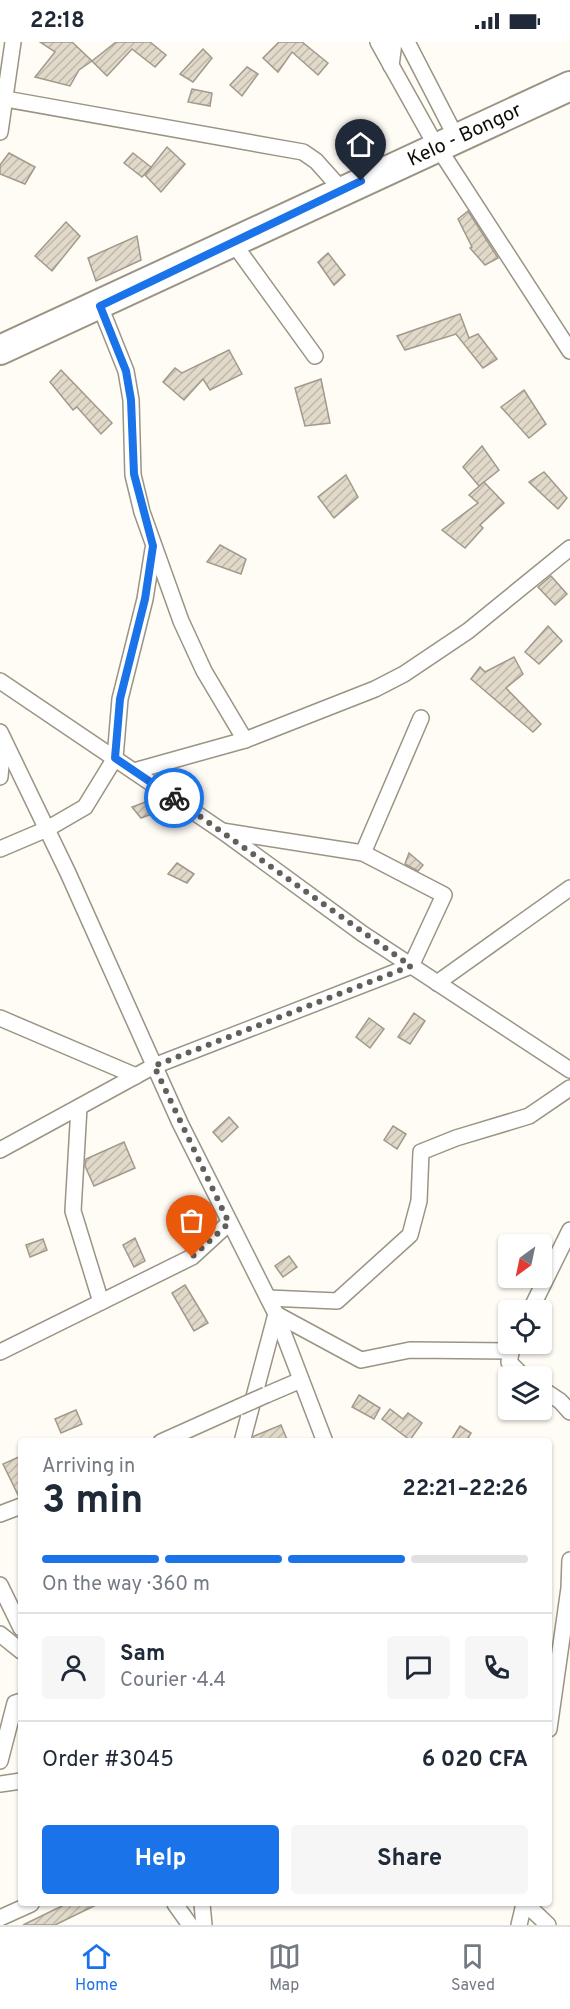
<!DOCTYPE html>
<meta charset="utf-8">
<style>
:root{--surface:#fff;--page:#f6f6f7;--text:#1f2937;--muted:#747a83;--line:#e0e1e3;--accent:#1a73e8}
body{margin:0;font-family:Overpass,sans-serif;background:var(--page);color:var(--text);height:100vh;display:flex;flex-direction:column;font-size:22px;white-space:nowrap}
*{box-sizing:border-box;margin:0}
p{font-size:20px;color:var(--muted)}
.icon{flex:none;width:33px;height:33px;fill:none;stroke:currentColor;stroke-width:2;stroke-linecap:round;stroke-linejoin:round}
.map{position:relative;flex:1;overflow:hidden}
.side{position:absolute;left:18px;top:1396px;width:534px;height:468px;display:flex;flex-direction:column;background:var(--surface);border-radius:6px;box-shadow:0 2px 4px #0004}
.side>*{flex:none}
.needle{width:39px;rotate:213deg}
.controls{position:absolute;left:498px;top:1192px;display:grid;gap:12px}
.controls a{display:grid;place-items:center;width:54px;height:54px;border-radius:6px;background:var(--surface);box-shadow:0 2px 4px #0004;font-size:30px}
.pin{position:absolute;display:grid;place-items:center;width:51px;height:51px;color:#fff;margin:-62px -26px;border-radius:50% 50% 50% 0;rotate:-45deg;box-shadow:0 0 6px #0007}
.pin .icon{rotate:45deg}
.courier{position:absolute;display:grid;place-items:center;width:60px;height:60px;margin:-30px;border:4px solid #1a73e8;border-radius:50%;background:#fff;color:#222;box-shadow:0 2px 8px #0007}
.head em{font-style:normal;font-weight:700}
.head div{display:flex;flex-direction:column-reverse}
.head{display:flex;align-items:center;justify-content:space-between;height:102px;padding:0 24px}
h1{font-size:39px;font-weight:700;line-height:45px}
.bar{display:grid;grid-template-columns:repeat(4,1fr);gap:9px 6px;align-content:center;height:72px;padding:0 24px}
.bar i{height:8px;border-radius:4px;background:var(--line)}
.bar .current{background:var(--accent)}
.bar p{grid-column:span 4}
.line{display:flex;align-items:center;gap:15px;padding:0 24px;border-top:2px solid var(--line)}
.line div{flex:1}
.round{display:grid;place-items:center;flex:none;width:63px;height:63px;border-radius:6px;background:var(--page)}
.button{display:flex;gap:12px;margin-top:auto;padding:12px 24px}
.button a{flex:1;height:69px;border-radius:6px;background:var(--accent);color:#fff;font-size:24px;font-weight:700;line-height:69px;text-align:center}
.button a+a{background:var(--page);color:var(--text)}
.status{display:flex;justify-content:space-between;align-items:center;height:42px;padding:0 30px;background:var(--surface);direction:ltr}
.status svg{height:16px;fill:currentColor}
.tab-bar{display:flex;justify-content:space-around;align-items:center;height:84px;border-top:2px solid var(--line);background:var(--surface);font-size:16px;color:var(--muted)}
.tab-bar a{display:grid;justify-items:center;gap:3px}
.tab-bar .current{color:var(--accent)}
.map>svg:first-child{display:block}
</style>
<div class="status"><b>22:18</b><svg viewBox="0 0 49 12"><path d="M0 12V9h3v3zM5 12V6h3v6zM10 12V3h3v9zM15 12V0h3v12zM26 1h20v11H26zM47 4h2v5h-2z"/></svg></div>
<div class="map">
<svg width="570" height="1883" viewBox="0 0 570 1883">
<defs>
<pattern id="building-hatch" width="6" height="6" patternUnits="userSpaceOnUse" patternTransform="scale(1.5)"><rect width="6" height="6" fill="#e1d9c9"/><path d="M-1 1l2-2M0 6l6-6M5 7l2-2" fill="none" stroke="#c0b9ab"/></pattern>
</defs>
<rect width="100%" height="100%" fill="#fffbf5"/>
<g fill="url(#building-hatch)" stroke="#a1998b" stroke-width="1.5">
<polygon points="40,0 72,0 92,19 79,28 70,44 35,35 55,10"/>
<polygon points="116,0 150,0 166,13 155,25 132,7 107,34 92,19"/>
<polygon points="279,0 302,0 328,21 318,33 292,10 278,30 263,16"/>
<polygon points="203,7 212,16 193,40 180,32"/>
<polygon points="247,25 258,32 242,54 230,43"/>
<polygon points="192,47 212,51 210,64 188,60"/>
<polygon points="167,105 185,122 161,150 145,133"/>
<polygon points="9,111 35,125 25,142 0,132 0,123"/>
<polygon points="133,111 151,125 142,135 124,121"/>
<polygon points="468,169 498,216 485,223 470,206 472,205 458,177"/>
<polygon points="66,180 80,194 52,229 35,214"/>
<polygon points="137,194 141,218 96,239 88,216"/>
<polygon points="328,211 345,233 334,243 318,220"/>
<polygon points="460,272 469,296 478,292 497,317 483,326 456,292 405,308 397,294"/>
<polygon points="229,308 242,332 210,348 203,337 184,358 163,340 175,326 182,331"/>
<polygon points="61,328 112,381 101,392 77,365 73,368 50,340"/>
<polygon points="321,337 330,381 305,384 295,346"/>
<polygon points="524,348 546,382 529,396 501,365"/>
<polygon points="482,404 499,428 479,444 463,425"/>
<polygon points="544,430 567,456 558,467 529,440"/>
<polygon points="346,433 358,455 334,476 318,455"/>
<polygon points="484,440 504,461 480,483 483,486 465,506 442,488 478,461 469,453"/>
<polygon points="220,503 246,517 241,532 207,520"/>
<polygon points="551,534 567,552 555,563 538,545"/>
<polygon points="548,584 562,599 539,622 525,610"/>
<polygon points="514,615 523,632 506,646 541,682 533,690 471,637 480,625 485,630"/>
<polygon points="156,756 162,768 141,776 132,765"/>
<polygon points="409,811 423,823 418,829 405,822"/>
<polygon points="177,821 194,832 187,841 168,832"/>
<polygon points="414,971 425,979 410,1002 398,995"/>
<polygon points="369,976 384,987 370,1006 356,995"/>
<polygon points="229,1075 238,1085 222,1100 213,1090"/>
<polygon points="393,1084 406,1092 397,1107 384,1098"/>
<polygon points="124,1100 135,1126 94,1144 85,1124 86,1117"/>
<polygon points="135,1196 145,1219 134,1225 123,1203"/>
<polygon points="43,1197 47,1208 30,1215 26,1203"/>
<polygon points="289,1214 297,1225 283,1235 275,1224"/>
<polygon points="185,1243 208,1281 194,1289 172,1251"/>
<polygon points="359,1353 380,1366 374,1377 352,1365"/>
<polygon points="390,1367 403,1377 408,1371 422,1381 410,1398 382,1377"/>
<polygon points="76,1368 82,1382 61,1391 55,1377"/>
<polygon points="281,1383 288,1400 252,1400 254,1394"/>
<polygon points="460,1384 471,1391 466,1400 450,1400"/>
<polygon points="21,1414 21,1454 19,1455 3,1422"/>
<polygon points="66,1862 98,1862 55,1883 23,1883"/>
</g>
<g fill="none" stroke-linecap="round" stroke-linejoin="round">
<defs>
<g id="street">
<polyline points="378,0 430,93 570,309"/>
<polyline points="407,0 456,95"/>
<polyline points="391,24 394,0"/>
<polyline points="0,56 303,110 316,119 342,148"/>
<polyline points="0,90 13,0"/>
<polyline points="234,202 315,314"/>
<polyline points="100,264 126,329 131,358 133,433 142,470 181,579 204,629 245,698"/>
<polyline points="0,639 222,789 363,892 570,1028"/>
<polyline points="0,690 68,831 180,1081 276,1272 325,1400"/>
<polyline points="134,729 245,698 375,647 404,632 468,589 570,506"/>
<polyline points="0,735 3,698"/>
<polyline points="0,807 47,787 85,765 115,716 120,657 145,557 153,507"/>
<polyline points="363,811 421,676"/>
<polyline points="437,941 570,846"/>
<polyline points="0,976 136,1034"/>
<polyline points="79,1065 73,1169 101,1260"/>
<polyline points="0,1108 154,1024 411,924 444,853 363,811 222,789"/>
<polyline points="268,1256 337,1259 410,1193 419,1159 421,1110 456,1096 529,1074 570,1046"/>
<polyline points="530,1269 570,1188"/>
<polyline points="513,1302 509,1320 524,1335"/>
<polyline points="0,1310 192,1215 229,1181"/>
<polyline points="542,1347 560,1359 570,1370"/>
<polyline points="266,1353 301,1338"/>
<polyline points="161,1400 239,1365"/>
<polyline points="242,1400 276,1272 361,1318 410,1308 509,1309"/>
<polyline points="0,1472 21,1464"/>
<polyline points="0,1543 21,1586"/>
<polyline points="0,1592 21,1609"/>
<polyline points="549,1687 569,1546 570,1518"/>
<polyline points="0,1719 15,1661 21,1659"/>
<polyline points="0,1742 21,1739"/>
<polyline points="175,1862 190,1883"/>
<polyline points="202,1862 204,1883"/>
<polyline points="526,1862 548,1883"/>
<polyline points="0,1876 31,1862"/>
<polyline points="519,1883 524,1862"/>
</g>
<polyline id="highway" points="0,308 570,44"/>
</defs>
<use href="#street" stroke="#9b9485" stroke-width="18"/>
<use href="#highway" stroke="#9b9485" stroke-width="32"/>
<use href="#street" stroke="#fff" stroke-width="15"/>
<use href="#highway" stroke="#fff" stroke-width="28"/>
<defs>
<polyline id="street-bridge" points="239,1365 266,1353"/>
</defs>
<use href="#street-bridge" stroke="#9b9485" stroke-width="18" stroke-linecap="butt"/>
<use href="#street-bridge" stroke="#fff" stroke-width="15"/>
</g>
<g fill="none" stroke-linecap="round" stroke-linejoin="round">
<polyline stroke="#63605a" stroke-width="6" stroke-dasharray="0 10.8" points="174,756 411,924 154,1024 229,1181 192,1215"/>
<polyline stroke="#1a73e8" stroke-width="8" points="174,756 115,716 120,657 145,557 153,504 134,432 131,358 126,329 100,264 361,139"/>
</g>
<g text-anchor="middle" stroke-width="6" stroke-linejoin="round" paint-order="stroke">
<g font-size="20" fill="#0f0c07" stroke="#fff">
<text transform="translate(464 92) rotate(-25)" y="7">Kelo - Bongor</text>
</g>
</g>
</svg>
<div class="controls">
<a><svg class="needle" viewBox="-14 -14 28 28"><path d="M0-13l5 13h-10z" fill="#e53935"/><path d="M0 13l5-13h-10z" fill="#747a83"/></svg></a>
<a><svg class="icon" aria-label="locate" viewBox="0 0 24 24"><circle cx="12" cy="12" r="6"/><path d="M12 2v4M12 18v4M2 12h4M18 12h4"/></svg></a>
<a><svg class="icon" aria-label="layers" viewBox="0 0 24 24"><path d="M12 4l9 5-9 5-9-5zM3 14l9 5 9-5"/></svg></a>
</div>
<div class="pin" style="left:192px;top:1215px;background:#ea580c"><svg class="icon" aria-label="bag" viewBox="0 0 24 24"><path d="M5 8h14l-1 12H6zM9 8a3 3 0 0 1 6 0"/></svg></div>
<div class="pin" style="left:361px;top:139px;background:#1f2937"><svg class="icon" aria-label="home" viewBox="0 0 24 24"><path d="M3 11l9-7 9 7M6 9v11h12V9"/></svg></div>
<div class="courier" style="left:174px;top:756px"><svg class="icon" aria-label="bike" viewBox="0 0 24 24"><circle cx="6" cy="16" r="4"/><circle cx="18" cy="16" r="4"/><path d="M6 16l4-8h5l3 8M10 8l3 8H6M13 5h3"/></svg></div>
<section class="side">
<div class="head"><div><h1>3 min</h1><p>Arriving in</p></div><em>22:21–22:26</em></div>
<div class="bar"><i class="current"></i><i class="current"></i><i class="current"></i><i></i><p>On the way · 360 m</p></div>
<div class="line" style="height:108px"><a class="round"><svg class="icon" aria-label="person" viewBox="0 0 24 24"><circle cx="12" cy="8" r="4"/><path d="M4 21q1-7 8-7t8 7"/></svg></a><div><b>Sam</b><p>Courier · 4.4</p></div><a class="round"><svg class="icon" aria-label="chat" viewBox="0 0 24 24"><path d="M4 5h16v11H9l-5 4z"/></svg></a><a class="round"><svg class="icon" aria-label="phone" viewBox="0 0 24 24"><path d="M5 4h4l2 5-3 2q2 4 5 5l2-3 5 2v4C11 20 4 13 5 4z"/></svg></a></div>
<div class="line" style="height:78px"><div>Order #3045</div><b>6 020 CFA</b></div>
<div class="button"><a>Help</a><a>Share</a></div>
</section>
</div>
<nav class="tab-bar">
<a class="current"><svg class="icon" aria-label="home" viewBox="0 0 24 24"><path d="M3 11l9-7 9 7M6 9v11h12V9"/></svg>Home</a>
<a><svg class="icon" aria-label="map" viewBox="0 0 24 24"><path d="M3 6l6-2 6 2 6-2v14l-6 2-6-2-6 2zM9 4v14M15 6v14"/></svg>Map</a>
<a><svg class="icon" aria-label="saved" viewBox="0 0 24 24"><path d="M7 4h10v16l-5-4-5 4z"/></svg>Saved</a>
</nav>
